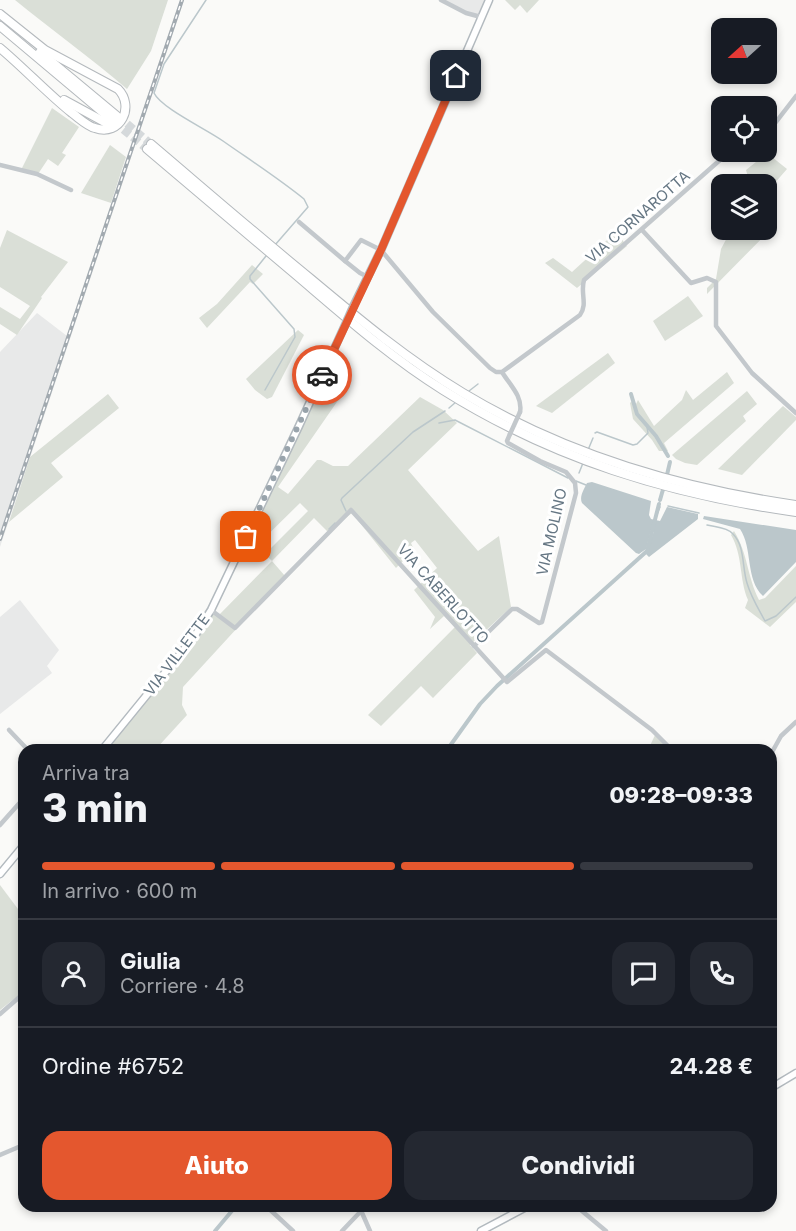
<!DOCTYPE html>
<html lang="it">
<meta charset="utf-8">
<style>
:root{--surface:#171b24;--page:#242831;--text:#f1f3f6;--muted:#9ea1a6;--line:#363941;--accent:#e4572e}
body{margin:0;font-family:Inter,sans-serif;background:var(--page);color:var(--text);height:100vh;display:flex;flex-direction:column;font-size:22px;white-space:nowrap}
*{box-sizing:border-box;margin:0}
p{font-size:20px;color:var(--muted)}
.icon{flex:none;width:33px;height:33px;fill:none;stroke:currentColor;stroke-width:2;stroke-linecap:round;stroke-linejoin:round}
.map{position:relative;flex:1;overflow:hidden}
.drawer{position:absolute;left:18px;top:744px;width:759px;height:468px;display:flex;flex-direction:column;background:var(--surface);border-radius:18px;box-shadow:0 3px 9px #0003}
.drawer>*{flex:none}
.needle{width:39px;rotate:249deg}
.buttons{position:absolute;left:711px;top:18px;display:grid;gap:12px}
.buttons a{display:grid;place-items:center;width:66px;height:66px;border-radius:12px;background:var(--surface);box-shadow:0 3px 9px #0003;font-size:30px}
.pin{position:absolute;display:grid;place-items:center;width:51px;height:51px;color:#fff;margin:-26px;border-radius:12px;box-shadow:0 3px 9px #0006}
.courier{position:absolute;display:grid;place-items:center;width:60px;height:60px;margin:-30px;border:4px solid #e4572e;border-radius:50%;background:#fff;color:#222;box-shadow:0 2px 8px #0007}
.head em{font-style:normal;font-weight:800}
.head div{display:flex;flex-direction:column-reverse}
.head{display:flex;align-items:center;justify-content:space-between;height:102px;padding:0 24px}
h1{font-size:39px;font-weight:800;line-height:45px}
.bar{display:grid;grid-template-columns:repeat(4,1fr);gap:9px 6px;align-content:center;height:72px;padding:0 24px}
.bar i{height:8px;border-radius:4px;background:var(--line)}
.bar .current{background:var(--accent)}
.bar p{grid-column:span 4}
.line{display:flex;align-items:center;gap:15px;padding:0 24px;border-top:2px solid var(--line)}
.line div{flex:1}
.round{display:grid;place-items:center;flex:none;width:63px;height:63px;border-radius:18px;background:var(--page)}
.button{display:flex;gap:12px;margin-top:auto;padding:12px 24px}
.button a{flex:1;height:69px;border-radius:18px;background:var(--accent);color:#fff;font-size:24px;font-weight:800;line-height:69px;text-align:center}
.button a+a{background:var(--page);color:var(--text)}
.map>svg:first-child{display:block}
</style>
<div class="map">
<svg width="796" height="1231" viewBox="0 0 796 1231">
<rect width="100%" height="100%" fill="#fafaf8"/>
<g fill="#e8e9e9">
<polygon points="180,0 184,0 0,547 0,352 37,313 67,336"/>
<polygon points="439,0 488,0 480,19"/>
<polygon points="20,600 59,650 47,666 52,673 0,714 0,617"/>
</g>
<g fill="#dadfd7">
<path d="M 15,0 L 168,0 L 151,51 L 127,89 C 91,58 52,30 15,0 Z"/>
<polygon points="505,0 539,0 527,13 520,5 515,10"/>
<polygon points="52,108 79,127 62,153 66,155 58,166 48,159 38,174 21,170"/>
<polygon points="110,145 126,157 111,203 81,193"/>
<polygon points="767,153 787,169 767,192 766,184 750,184 746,170"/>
<polygon points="767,220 773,227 707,294 707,288 716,279 721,249 731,230 766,230"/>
<polygon points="7,230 68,262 41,297 42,298 17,335 0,324 0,307 20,319 30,306 0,287 0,248"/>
<polygon points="616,232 627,246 577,288 545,263 553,258 572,272"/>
<polygon points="252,265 263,274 253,284 250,282 207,328 199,318 217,304"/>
<polygon points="688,296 703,316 665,341 653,321"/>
<polygon points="298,330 304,335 272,397 267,399 255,390 246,379"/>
<polygon points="608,353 615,363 552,413 536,406"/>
<polygon points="727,372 734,383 664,443 668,451 659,451 652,440 633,419 630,403 634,399 635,406 638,400 654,426 682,400 686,390 693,400"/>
<polygon points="319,385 339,399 278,487 288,494 317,460 321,460 333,466 348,466 420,397 443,410 457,423 408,470 478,551 499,536 511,607 470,645 477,653 433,698 421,686 381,726 368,715 455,627 444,616 430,629 435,617 414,590 437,568 415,540 411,543 414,550 396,568 352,513 328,532 314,518 272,561 285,576 183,687 182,705 187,715 155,750 134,750 129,747 126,750 105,750 213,610 219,615 272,561 265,554 308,511 300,503 245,557 240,555"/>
<polygon points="747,391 757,404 743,416 746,421 697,465 685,463 676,459 672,455"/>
<polygon points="108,394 119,408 51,463 63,477 9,522 30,457"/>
<polygon points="783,406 796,417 796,420 742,475 718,469"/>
<path d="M 734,531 C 748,554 747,576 759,600 L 765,598 L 796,566 L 796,602 L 770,627 L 745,608 L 748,600 C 739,579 743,555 731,535 Z"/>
<polygon points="655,735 671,750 648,750"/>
<polygon points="0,885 18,909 24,904 24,991 0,1010"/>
</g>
<g fill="#bbc7cb">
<path d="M 592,482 L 651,501 L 649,515 L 651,519 L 660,521 L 667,507 L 698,514 L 698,519 L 649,557 L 646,554 L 654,531 L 651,530 L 646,549 L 639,554 L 636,553 L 582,503 C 579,497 584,489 587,483 Z"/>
<path d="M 704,516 L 796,530 L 796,562 L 763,596 C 745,579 753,548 740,529 L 703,519 Z"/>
</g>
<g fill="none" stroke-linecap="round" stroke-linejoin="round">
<g stroke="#bbc7cb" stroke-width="1.5">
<path d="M 206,0 L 164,64 L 154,93 C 161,108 208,130 223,141 C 250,160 278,178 304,199 L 308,207 L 275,245"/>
<polyline points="265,390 295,337 294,329 250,279 250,276 266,256"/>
<polyline points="469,391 478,384"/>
<polyline points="449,408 456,402"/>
<polyline points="439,423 455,420 568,478"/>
<polyline points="595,433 597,432 633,445 637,444 648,433 647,427"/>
<polyline points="588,450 593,438"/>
<polyline points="579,473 583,463"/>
<polyline points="576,481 586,485"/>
<polyline points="668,506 699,513"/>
<polyline points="346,511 341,500 342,498 413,432 445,411"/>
<polyline points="656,517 660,507"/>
<path d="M 707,525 C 714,527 727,527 733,534 C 745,546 742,567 747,583 C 751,597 758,608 765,621 L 776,616 L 796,597"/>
<polyline points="329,529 335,523"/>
</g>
<g stroke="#bbc7cb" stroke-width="4">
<polyline points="631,394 637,414 656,436 668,456"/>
<polyline points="666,479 670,462"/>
<polyline points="660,500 664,486"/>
<polyline points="447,750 480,704 497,686 647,551 659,504"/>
<polyline points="215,1231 236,1206"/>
</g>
<g stroke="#d5d9db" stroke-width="8" stroke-dasharray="8 4" stroke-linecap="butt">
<polyline points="118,116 151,144"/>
<polyline points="114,122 147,149"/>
</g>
<defs>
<g id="secondary">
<polyline points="354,305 381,250 489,0"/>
<polyline points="102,750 194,637 211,610 299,426 346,323"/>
<polyline points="0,874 24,845"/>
<polyline points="771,1088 796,1073"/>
<polyline points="481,1231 528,1206"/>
</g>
<g id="highway">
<path d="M 0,14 L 45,50 L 118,89 C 135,106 121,137 95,128 C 87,126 79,118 72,113 C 47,93 25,69 0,48"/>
<polyline points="0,26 113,121"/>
<polyline points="40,52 117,116"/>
<polyline points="64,100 110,125"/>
<path d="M 151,144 C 204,189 257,235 311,279 C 360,320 408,360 463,393 C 566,455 678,488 796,505"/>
<path d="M 147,149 C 196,191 246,233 296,275 C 343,315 390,357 443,390 C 553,459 668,494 796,512"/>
</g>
</defs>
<use href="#secondary" stroke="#b3babf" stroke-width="9"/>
<use href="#highway" stroke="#b4b9bd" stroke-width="10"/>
<g stroke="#c3c8cc" stroke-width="4.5">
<polyline points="441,0 466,13 481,17"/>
<polyline points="766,130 776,122 796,96"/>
<polyline points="0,165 37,174 71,190"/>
<path d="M 299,222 L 345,261 L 361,240 L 381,250 L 433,312 L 490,368 L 496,372 L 502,372 L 580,315 C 588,304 580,293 584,280 L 720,160 L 732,152"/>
<polyline points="642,230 691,283 707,278 716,282 716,326 752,373 796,413"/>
<polyline points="345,261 360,273 368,277"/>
<path d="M 502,372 C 509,384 523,396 520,412"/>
<polyline points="211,610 235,628 351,510 507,682 546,650 652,730 672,750"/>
<polyline points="474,646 512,609 517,609 539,623 542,622 576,493 575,483 566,472 540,461 508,443 507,441 510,434"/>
<polyline points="9,730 28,750"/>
<polyline points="771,754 781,736 796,722"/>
<polyline points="0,825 24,798"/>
<polyline points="0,1014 24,993"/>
<polyline points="0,1155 21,1146"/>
<polyline points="266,1206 293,1231"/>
<polyline points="359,1206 370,1231"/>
<polyline points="576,1206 606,1231"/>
<polyline points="342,1231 362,1210"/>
</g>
<use href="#secondary" stroke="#fff" stroke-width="6"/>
<use href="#highway" stroke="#fff" stroke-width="8"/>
<defs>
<polyline id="rail" points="0,539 182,0"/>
</defs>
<use href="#rail" stroke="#a2aab0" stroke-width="4"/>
<use href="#rail" stroke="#fff" stroke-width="1.5" stroke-dasharray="4.5" stroke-linecap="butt"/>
<defs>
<polyline id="secondary-bridge" points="346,323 354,305"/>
</defs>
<use href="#secondary-bridge" stroke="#b3babf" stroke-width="9" stroke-linecap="butt"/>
<polyline stroke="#c3c8cc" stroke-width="4.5" points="510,434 520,412"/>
<use href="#secondary-bridge" stroke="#fff" stroke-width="6"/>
</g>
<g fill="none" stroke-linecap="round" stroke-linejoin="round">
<polyline stroke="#99a4ac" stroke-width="6" stroke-dasharray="0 10.8" points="246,537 322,375"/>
<polyline stroke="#e4572e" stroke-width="8" points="322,375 381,250 456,76"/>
</g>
<g text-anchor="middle" stroke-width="6" stroke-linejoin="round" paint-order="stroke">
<g font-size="15" fill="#657683" stroke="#fff">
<text transform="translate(638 217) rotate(-41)" y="5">VIA CORNAROTTA</text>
<text transform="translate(552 532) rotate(-77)" y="5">VIA MOLINO</text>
<text transform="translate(443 594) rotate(48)" y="5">VIA CABERLOTTO</text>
<text transform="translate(177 655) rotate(-53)" y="5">VIA VILLETTE</text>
</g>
</g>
</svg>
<div class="buttons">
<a><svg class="needle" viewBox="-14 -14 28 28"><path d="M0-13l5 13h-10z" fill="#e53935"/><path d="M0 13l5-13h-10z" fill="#9ea1a6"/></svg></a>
<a><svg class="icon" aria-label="locate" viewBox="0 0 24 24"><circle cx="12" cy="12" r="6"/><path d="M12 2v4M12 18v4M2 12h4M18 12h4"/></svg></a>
<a><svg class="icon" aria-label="layers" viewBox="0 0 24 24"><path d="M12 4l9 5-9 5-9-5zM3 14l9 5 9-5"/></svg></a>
</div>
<div class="pin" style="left:246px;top:537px;background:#ea580c"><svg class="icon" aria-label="bag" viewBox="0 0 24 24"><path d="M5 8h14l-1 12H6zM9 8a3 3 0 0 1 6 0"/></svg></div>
<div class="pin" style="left:456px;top:76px;background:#1f2937"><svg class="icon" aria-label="home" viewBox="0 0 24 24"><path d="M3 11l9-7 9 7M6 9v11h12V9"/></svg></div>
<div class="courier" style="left:322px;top:375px"><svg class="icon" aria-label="car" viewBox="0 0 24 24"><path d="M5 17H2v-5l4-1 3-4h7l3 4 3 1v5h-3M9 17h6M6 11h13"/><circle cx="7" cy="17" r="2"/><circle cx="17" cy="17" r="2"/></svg></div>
<section class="drawer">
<div class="head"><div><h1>3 min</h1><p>Arriva tra</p></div><em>09:28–09:33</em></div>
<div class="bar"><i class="current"></i><i class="current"></i><i class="current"></i><i></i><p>In arrivo · 600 m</p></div>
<div class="line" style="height:108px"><a class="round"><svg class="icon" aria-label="person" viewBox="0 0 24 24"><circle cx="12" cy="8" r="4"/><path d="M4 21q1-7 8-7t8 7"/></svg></a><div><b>Giulia</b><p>Corriere · 4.8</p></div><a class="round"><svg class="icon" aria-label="chat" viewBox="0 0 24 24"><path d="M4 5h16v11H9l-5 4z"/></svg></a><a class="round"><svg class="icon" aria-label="phone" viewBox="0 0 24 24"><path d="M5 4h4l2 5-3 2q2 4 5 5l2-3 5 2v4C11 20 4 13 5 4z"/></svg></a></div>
<div class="line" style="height:78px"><div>Ordine #6752</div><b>24.28 €</b></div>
<div class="button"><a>Aiuto</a><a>Condividi</a></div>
</section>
</div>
